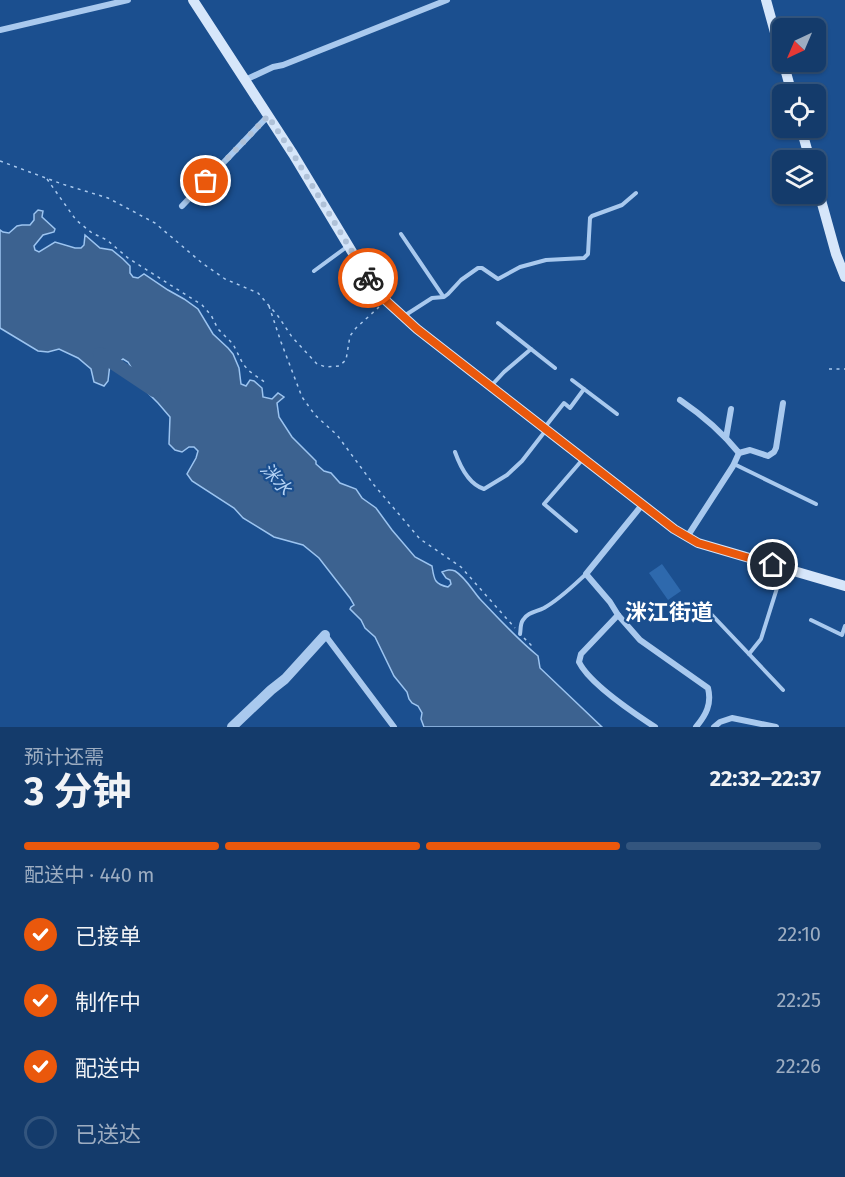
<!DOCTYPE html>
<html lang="zh">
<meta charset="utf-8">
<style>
:root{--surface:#143b6b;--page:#214673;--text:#f1f3f6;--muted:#9dadc1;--line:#33557e;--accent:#ea580c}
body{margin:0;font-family:"Fira Sans","Noto Sans SC",sans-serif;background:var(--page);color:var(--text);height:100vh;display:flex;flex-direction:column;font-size:22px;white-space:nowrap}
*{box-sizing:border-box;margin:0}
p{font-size:20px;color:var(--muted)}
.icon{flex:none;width:33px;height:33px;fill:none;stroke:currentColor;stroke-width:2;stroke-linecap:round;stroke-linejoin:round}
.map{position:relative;height:727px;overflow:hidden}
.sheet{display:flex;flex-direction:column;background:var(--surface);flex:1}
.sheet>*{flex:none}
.needle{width:39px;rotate:224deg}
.controls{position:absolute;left:772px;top:18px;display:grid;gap:12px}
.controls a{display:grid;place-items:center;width:54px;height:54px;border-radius:9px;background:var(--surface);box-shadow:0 2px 4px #0004,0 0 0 2px var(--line);font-size:30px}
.pin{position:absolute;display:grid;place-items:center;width:51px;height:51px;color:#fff;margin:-26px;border:3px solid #fff;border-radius:50%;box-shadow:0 2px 6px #0007}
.courier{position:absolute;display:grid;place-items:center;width:60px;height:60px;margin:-30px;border:4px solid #ea580c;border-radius:50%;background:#fff;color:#222;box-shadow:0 2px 8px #0007}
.overview em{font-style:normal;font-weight:700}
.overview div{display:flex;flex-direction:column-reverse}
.overview{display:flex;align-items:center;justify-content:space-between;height:102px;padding:0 24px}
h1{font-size:39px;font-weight:700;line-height:45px}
.bar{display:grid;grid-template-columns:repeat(4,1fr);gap:9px 6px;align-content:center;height:72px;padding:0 24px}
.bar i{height:8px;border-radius:4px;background:var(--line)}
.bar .on{background:var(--accent)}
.bar p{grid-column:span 4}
ol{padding:0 24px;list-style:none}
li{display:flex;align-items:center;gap:18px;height:66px}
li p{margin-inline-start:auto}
li .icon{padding:6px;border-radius:50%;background:var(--accent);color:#fff;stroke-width:4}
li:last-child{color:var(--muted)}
li i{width:33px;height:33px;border:3px solid var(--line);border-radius:50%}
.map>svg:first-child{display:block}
</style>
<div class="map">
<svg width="845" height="727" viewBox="0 0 845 727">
<rect width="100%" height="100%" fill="#1b4f8f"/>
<polygon fill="#2e69ad" points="662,564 681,591 668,600 649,573"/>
<path fill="#3c6290" stroke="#9cc4f0" stroke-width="1.5" d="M 38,210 L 43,211 L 42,217 L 55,229 L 54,232 L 43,235 L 34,246 L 35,250 L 39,252 L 55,242 L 75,248 L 81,248 L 84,245 L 85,235 L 100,248 L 112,250 L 123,259 L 130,266 L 130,273 L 133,277 L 138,278 L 144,274 L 168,290 L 184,299 L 198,309 L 213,334 L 228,348 L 233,354 L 239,368 L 241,384 L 246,386 L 250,380 L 254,381 L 262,388 L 263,397 L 272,399 L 278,393 L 284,397 L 277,403 L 279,417 L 292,437 L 316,461 L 316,464 L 324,471 L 331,473 L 340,483 L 356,489 L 362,498 L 376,508 L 392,530 L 415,557 L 432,566 C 434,579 434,584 448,587 L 451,584 L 450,580 L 446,578 L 442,572 C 447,570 450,569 455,571 C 465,577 473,591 480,599 C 499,619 517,639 538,656 L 540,668 L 602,727 L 424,727 L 421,719 L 422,713 L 418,706 L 412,703 L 409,699 L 407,692 L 394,676 L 375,637 L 365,628 L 361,620 L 350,609 L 351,607 L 354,605 L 350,598 L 319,558 L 303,545 L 274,537 L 243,518 L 234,508 L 192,481 L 187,474 L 196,458 L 198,451 L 194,447 L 189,447 L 182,452 L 175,450 L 169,444 L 170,417 L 158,403 L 143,388 L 128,362 L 123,359 L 117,364 L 110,364 L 108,381 L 104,386 L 94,382 L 91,369 L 78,358 L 59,349 L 48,352 L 38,351 L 0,328 L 0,230 L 3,232 L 9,233 L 17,226 L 22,225 L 30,225 L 34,220 L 34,214 Z"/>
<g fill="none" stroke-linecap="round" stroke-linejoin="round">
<polyline stroke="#3c6290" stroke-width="14" points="100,354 154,390"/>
<g stroke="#a9c9ee" stroke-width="1.5" stroke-dasharray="3 4.5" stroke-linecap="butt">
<polyline points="0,161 62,184 108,198 155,223 202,263 225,279 258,293 278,316 292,337 317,364 326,367 339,366 346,360 350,336 356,328 379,307"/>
<polyline points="47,179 76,220 92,233 107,240 128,258 202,305 211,315 218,329 233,344 243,364 249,371 266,383"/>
<polyline points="269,306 281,342 302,397 315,415 337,435 374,485 420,539 461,567 515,628"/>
<polyline points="829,369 845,369"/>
<polyline points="524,638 534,648"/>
</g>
<g stroke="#a9c9ee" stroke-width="4">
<polyline points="401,234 443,296"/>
<polyline points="314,271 348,246"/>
<polyline points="404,316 432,298 444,297 448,294 461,280 478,268 482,268 498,279 520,267 546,260 584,258 588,254 590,218 592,216 622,205 636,193"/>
<polyline points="498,323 555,368"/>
<polyline points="572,380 617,414"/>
<polyline points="491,386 504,372 531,349"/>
<polyline points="545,427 564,403 570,408 584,389"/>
<path d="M 455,452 C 460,466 468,484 484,489 L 507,475 L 522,461 L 546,430"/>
<polyline points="734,464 816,504"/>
<polyline points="576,531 544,504 583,459"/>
<polyline points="712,615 783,690"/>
<polyline points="811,620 842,635 845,626"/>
<path d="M 520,634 C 521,629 520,624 523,620 C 528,612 536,612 544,608 C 560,599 573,586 586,574"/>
<polyline points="749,654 761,639 783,569"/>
</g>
<g stroke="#a9c9ee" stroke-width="6">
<polyline points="0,30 128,0"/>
<polyline points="245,80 273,67 283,65 447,0"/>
<polyline points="182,206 268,116"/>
<path d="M 680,400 C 702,415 722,432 739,453 L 750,450 L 768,456 L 774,452 L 776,448 L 783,403"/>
<polyline points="726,438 731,409"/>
<path d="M 642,505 L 586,574 L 610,602 L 618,615 L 640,640 L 708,688 C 712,704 706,715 696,727"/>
<polyline points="687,537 733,466 739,453"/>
<path d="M 618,615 L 581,654 L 579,662 C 589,683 635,714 655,727"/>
<polyline points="325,635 394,727"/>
<polyline points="714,727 720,722 732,718 776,727"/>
</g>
<polyline stroke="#a9c9ee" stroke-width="10" points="232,727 271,690 285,679 325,635"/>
<g stroke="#d6e6fa" stroke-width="10">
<polyline points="193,0 293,154 366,275 383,298 417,329 674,529 698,543 845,586"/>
<polyline points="766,0 792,94"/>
<polyline points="801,128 810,160"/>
<polyline points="816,182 836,254 845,277"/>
</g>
</g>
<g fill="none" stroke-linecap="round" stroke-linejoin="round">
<polyline stroke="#afc1d8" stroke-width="6" stroke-dasharray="0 10.8" points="206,181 268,116 293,154 368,278"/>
<polyline stroke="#ea580c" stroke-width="8" points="368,278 383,298 417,329 674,529 698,543 773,565"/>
</g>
<g text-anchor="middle" stroke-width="4.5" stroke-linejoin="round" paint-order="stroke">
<g font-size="18" font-style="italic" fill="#b5d3f5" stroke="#1b4f8f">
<text transform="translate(276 479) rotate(48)" y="6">洣水</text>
</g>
<g font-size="22" font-weight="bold" fill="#fff" stroke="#1b4f8f">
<text x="669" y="620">洣江街道</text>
</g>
</g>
</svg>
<div class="controls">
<a><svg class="needle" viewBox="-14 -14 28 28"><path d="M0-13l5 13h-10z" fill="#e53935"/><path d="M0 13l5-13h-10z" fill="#9dadc1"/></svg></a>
<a><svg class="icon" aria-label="locate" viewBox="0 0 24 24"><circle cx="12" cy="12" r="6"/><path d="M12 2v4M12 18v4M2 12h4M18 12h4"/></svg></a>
<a><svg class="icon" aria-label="layers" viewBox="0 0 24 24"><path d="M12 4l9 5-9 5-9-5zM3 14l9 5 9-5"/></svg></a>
</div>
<div class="pin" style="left:206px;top:181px;background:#ea580c"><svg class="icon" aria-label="bag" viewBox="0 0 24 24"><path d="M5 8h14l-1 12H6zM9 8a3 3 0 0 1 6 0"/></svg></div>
<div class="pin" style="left:773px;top:565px;background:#1f2937"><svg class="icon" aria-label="home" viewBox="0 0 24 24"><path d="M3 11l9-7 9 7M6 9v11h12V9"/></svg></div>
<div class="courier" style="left:368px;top:278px"><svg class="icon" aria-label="bike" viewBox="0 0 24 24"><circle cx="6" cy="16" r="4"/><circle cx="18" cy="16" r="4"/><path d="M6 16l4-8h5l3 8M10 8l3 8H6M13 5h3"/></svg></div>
</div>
<section class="sheet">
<div class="overview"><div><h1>3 分钟</h1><p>预计还需</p></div><em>22:32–22:37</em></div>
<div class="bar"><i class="on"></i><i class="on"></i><i class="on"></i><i></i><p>配送中 · 440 m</p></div>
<ol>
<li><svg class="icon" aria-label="check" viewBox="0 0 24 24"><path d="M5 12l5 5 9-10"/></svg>已接单<p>22:10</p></li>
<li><svg class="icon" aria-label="check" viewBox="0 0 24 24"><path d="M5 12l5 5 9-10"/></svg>制作中<p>22:25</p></li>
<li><svg class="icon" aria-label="check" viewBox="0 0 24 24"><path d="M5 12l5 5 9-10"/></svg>配送中<p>22:26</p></li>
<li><i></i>已送达</li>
</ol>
</section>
